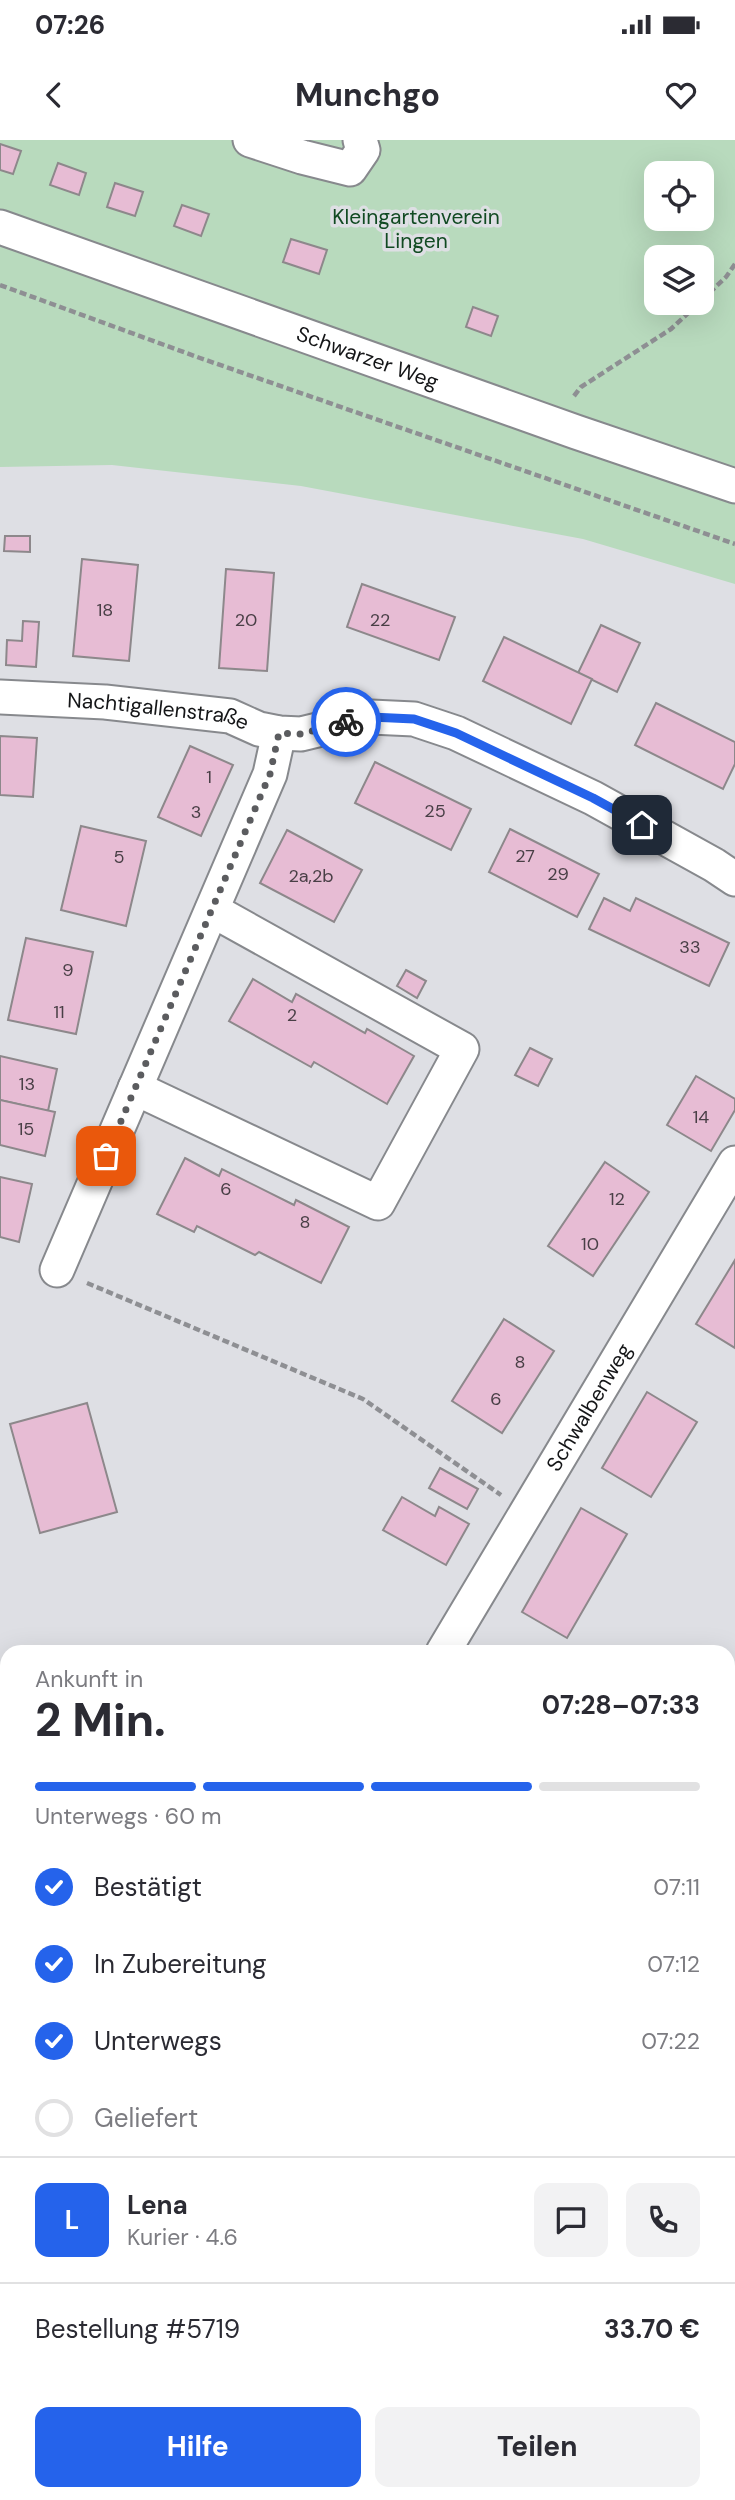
<!DOCTYPE html>
<html lang="de">
<meta charset="utf-8">
<style>
:root{--surface:#fff;--page:#f2f2f3;--text:#2b2b33;--muted:#7c7c81;--line:#e1e1e2;--accent:#2563eb}
body{margin:0;font-family:"DM Sans",sans-serif;background:var(--page);color:var(--text);height:100vh;display:flex;flex-direction:column;font-size:26px;white-space:nowrap}
*{box-sizing:border-box;margin:0}
p{font-size:23px;color:var(--muted)}
.icon{flex:none;width:38px;height:38px;fill:none;stroke:currentColor;stroke-width:2;stroke-linecap:round;stroke-linejoin:round}
.map{position:relative;flex:1;overflow:hidden}
.drawer{position:absolute;left:0px;top:1505px;width:735px;height:856px;display:flex;flex-direction:column;background:var(--surface);border-radius:21px 21px 0 0;box-shadow:0 7px 28px #0002}
.drawer>*{flex:none}
.tools{position:absolute;left:644px;top:21px;display:grid;gap:14px}
.tools a{display:grid;place-items:center;width:70px;height:70px;border-radius:14px;background:var(--surface);box-shadow:0 7px 28px #0002;font-size:35px}
.pin{position:absolute;display:grid;place-items:center;width:60px;height:60px;color:#fff;margin:-30px;border-radius:14px;box-shadow:0 4px 10px #0006}
.courier{position:absolute;display:grid;place-items:center;width:70px;height:70px;margin:-35px;border:5px solid #2563eb;border-radius:50%;background:#fff;color:#222;box-shadow:0 2px 9px #0007}
.summary em{font-style:normal;font-weight:700}
.summary div{display:flex;flex-direction:column-reverse}
.summary{display:flex;align-items:center;justify-content:space-between;height:119px;padding:0 35px}
h1{font-size:46px;font-weight:700;line-height:52px}
.bar{display:grid;grid-template-columns:repeat(4,1fr);gap:10px 7px;align-content:center;height:84px;padding:0 35px}
.bar i{height:9px;border-radius:5px;background:var(--line)}
.bar .active{background:var(--accent)}
.bar p{grid-column:span 4}
.line{display:flex;align-items:center;gap:18px;padding:0 35px;border-top:2px solid var(--line)}
.line div{flex:1}
.round{display:grid;place-items:center;flex:none;width:74px;height:74px;border-radius:14px;background:var(--page)}
ol{padding:0 35px;list-style:none}
li{display:flex;align-items:center;gap:21px;height:77px}
li p{margin-inline-start:auto}
li .icon{padding:7px;border-radius:50%;background:var(--accent);color:#fff;stroke-width:4}
li:last-child{color:var(--muted)}
li i{width:38px;height:38px;border:4px solid var(--line);border-radius:50%}
.action{display:flex;gap:14px;margin-top:auto;padding:14px 35px}
.action a{flex:1;height:80px;border-radius:14px;background:var(--accent);color:#fff;font-size:28px;font-weight:700;line-height:80px;text-align:center}
.action a+a{background:var(--page);color:var(--text)}
.status{display:flex;justify-content:space-between;align-items:center;height:49px;padding:0 35px;background:var(--surface);direction:ltr}
.status svg{height:19px;fill:currentColor}
header{display:flex;justify-content:space-between;align-items:center;height:91px;padding:0 35px;background:var(--surface);font-size:32px;font-weight:700}
.map>svg:first-child{display:block}
</style>
<div class="status"><b>07:26</b><svg viewBox="0 0 49 12"><path d="M0 12V9h3v3zM5 12V6h3v6zM10 12V3h3v9zM15 12V0h3v12zM26 1h20v11H26zM47 4h2v5h-2z"/></svg></div>
<header><svg class="icon" aria-label="back" viewBox="0 0 24 24"><path d="M15 5l-7 7 7 7"/></svg>Munchgo<svg class="icon" aria-label="heart" viewBox="0 0 24 24"><path d="M12 20l-8-8c-3-5 5-10 8-4 3-6 11-1 8 4z"/></svg></header>
<div class="map">
<svg width="735" height="2360" viewBox="0 0 735 2360">
<rect width="100%" height="100%" fill="#dedfe4"/>
<path fill="#b8dabd" fill-rule="evenodd" d="M 0,0 L 735,0 L 735,444 L 583,399 L 301,346 L 112,325 L 0,327 ZM 656,33 L 702,33 L 702,79 L 656,79 ZM 656,117 L 702,117 L 702,163 L 656,163 Z"/>
<g fill="#e7bcd4" stroke="#8d888b" stroke-width="2">
<polygon points="0,4 21,11 13,34 0,30"/>
<polygon points="58,23 86,33 79,55 50,45"/>
<polygon points="115,43 143,52 135,76 107,67"/>
<polygon points="182,65 209,74 201,96 174,86"/>
<polygon points="291,99 327,110 319,134 283,122"/>
<polygon points="473,167 498,176 491,196 466,187"/>
<polygon points="5,396 30,396 30,412 4,411"/>
<polygon points="82,419 138,425 129,521 73,516"/>
<polygon points="226,429 274,433 267,531 219,528"/>
<polygon points="362,444 455,477 439,520 347,487"/>
<polygon points="23,481 39,482 36,527 6,525 7,500 22,501"/>
<polygon points="601,485 640,503 617,552 578,533"/>
<polygon points="504,497 592,539 571,584 483,541"/>
<polygon points="656,563 735,602 735,624 723,649 635,605"/>
<polygon points="0,596 37,598 33,657 0,655"/>
<polygon points="190,606 233,625 201,696 158,677"/>
<polygon points="375,622 471,669 451,710 355,663"/>
<polygon points="81,686 146,701 126,786 61,770"/>
<polygon points="510,689 599,734 577,777 489,732"/>
<polygon points="287,690 362,730 334,782 260,743"/>
<polygon points="604,758 630,771 636,758 729,803 709,846 589,789"/>
<polygon points="26,798 93,812 76,894 8,880"/>
<polygon points="406,830 426,841 417,858 397,846"/>
<polygon points="253,839 292,862 296,854 365,893 367,889 414,916 387,964 314,922 311,927 229,881"/>
<polygon points="530,908 552,919 538,946 515,935"/>
<polygon points="0,916 57,929 48,971 0,960"/>
<polygon points="696,936 735,959 735,970 711,1011 667,985"/>
<polygon points="0,960 55,972 45,1016 0,1005"/>
<polygon points="185,1018 219,1036 222,1029 294,1065 296,1060 349,1087 321,1143 259,1112 255,1115 197,1086 194,1092 157,1074"/>
<polygon points="605,1022 649,1052 593,1136 548,1106"/>
<polygon points="0,1037 32,1044 19,1102 0,1097"/>
<polygon points="735,1120 735,1208 696,1184"/>
<polygon points="504,1179 554,1211 502,1293 452,1261"/>
<polygon points="647,1252 697,1282 651,1357 602,1328"/>
<polygon points="87,1263 117,1372 40,1393 10,1284"/>
<polygon points="440,1328 478,1349 467,1369 429,1348"/>
<polygon points="402,1357 435,1376 439,1367 469,1384 446,1425 383,1390"/>
<polygon points="581,1368 627,1394 567,1498 522,1472"/>
<polygon points="0,1726 7,1730 7,1792 0,1788"/>
<polygon points="728,1821 735,1827 735,1871 728,1879"/>
<polygon points="0,2073 7,2077 7,2167 0,2163"/>
<polygon points="728,2140 735,2147 735,2163 728,2171"/>
<polygon points="158,2354 217,2354 212,2360 166,2360"/>
<polygon points="292,2354 331,2354 338,2360 286,2360"/>
<polygon points="508,2354 547,2354 541,2360 514,2360"/>
</g>
<g fill="none" stroke-linecap="round" stroke-linejoin="round">
<defs>
<g id="minor">
<polyline points="250,0 302,17 350,29 363,10 360,0"/>
<path id="s1" d="M 0,87 L 576,292 L 735,346"/>
<path id="s2" d="M 0,557 L 105,562 L 230,576 L 259,589 L 279,593 L 301,594 L 371,577 L 414,579 L 456,593 L 593,658 L 714,725 L 735,739"/>
<polyline points="135,948 378,1063 462,909 212,770"/>
<polyline points="57,1130 270,634 279,593"/>
<path id="s3" d="M 443,1512 L 735,1023"/>
<polyline points="728,2015 735,2006"/>
<polyline points="0,2028 7,2032"/>
<polyline points="373,2354 380,2360"/>
<polyline points="254,2360 260,2354"/>
<polyline points="436,2360 442,2354"/>
</g>
</defs>
<use href="#minor" stroke="#87898d" stroke-width="37"/>
<g stroke="#8e8f93" stroke-width="4.5" stroke-dasharray="7 3.5" stroke-linecap="butt">
<polyline points="0,145 200,218 735,404"/>
<polyline points="702,160 726,137 735,124"/>
<polyline points="574,256 581,247 671,189 699,163"/>
<polyline points="87,1143 363,1259 501,1355"/>
</g>
<use href="#minor" stroke="#fff" stroke-width="33"/>
</g>
<g fill="none" stroke-linecap="round" stroke-linejoin="round">
<polyline stroke="#5b5c5f" stroke-width="7" stroke-dasharray="0 12.6" points="106,1016 270,634 279,593 301,594 346,582"/>
<polyline stroke="#2563eb" stroke-width="9" points="346,582 371,577 414,579 456,593 593,658 642,685"/>
</g>
<g text-anchor="middle" stroke-width="7" stroke-linejoin="round" paint-order="stroke">
<g font-size="18" fill="#493f46">
<text x="105" y="476">18</text>
<text x="246" y="486">20</text>
<text x="380" y="486">22</text>
<text x="209" y="643">1</text>
<text x="435" y="677">25</text>
<text x="196" y="678">3</text>
<text x="525" y="722">27</text>
<text x="119" y="723">5</text>
<text x="558" y="740">29</text>
<text x="311" y="742">2a,2b</text>
<text x="690" y="813">33</text>
<text x="68" y="836">9</text>
<text x="59" y="878">11</text>
<text x="292" y="881">2</text>
<text x="27" y="950">13</text>
<text x="701" y="983">14</text>
<text x="26" y="995">15</text>
<text x="226" y="1055">6</text>
<text x="617" y="1065">12</text>
<text x="305" y="1088">8</text>
<text x="590" y="1110">10</text>
<text x="520" y="1228">8</text>
<text x="496" y="1265">6</text>
</g>
<g font-size="21" fill="#114a22" stroke="#dedfe4">
<text x="416" y="84">Kleingartenverein<tspan x="416" dy="24">Lingen</tspan></text>
</g>
<g font-size="21" fill="#141517" stroke="#dedfe4">
<text dy="7" stroke="none"><textPath href="#s1" startOffset="390">Schwarzer Weg</textPath></text>
<text dy="7" stroke="none"><textPath href="#s2" startOffset="159">Nachtigallenstraße</textPath></text>
<text dy="7" stroke="none"><textPath href="#s3" startOffset="285">Schwalbenweg</textPath></text>
</g>
</g>
</svg>
<div class="tools">
<a><svg class="icon" aria-label="locate" viewBox="0 0 24 24"><circle cx="12" cy="12" r="6"/><path d="M12 2v4M12 18v4M2 12h4M18 12h4"/></svg></a>
<a><svg class="icon" aria-label="layers" viewBox="0 0 24 24"><path d="M12 4l9 5-9 5-9-5zM3 14l9 5 9-5"/></svg></a>
</div>
<div class="pin" style="left:106px;top:1016px;background:#ea580c"><svg class="icon" aria-label="bag" viewBox="0 0 24 24"><path d="M5 8h14l-1 12H6zM9 8a3 3 0 0 1 6 0"/></svg></div>
<div class="pin" style="left:642px;top:685px;background:#1f2937"><svg class="icon" aria-label="home" viewBox="0 0 24 24"><path d="M3 11l9-7 9 7M6 9v11h12V9"/></svg></div>
<div class="courier" style="left:346px;top:582px"><svg class="icon" aria-label="bike" viewBox="0 0 24 24"><circle cx="6" cy="16" r="4"/><circle cx="18" cy="16" r="4"/><path d="M6 16l4-8h5l3 8M10 8l3 8H6M13 5h3"/></svg></div>
<section class="drawer">
<div class="summary"><div><h1>2 Min.</h1><p>Ankunft in</p></div><em>07:28–07:33</em></div>
<div class="bar"><i class="active"></i><i class="active"></i><i class="active"></i><i></i><p>Unterwegs · 60 m</p></div>
<ol>
<li><svg class="icon" aria-label="check" viewBox="0 0 24 24"><path d="M5 12l5 5 9-10"/></svg>Bestätigt<p>07:11</p></li>
<li><svg class="icon" aria-label="check" viewBox="0 0 24 24"><path d="M5 12l5 5 9-10"/></svg>In Zubereitung<p>07:12</p></li>
<li><svg class="icon" aria-label="check" viewBox="0 0 24 24"><path d="M5 12l5 5 9-10"/></svg>Unterwegs<p>07:22</p></li>
<li><i></i>Geliefert</li>
</ol>
<div class="line" style="height:126px"><b class="round" style="background:var(--accent);color:#fff">L</b><div><b>Lena</b><p>Kurier · 4.6</p></div><a class="round"><svg class="icon" aria-label="chat" viewBox="0 0 24 24"><path d="M4 5h16v11H9l-5 4z"/></svg></a><a class="round"><svg class="icon" aria-label="phone" viewBox="0 0 24 24"><path d="M5 4h4l2 5-3 2q2 4 5 5l2-3 5 2v4C11 20 4 13 5 4z"/></svg></a></div>
<div class="line" style="height:91px"><div>Bestellung #5719</div><b>33.70 €</b></div>
<div class="action"><a>Hilfe</a><a>Teilen</a></div>
</section>
</div>
